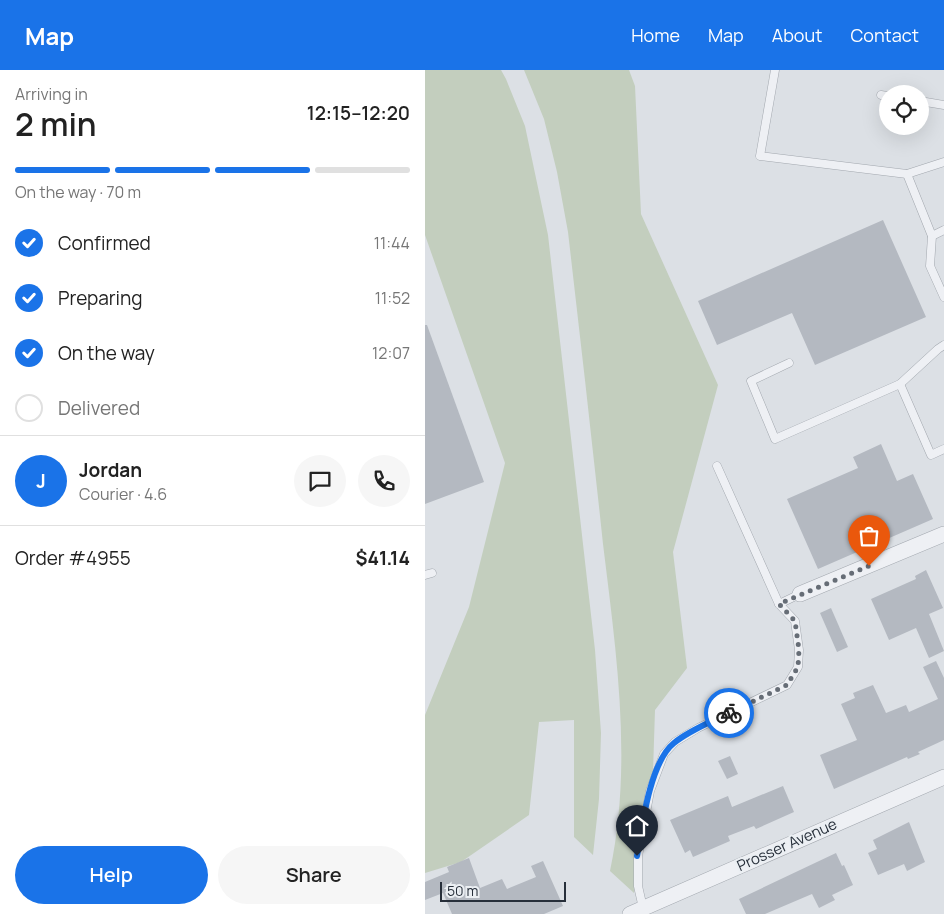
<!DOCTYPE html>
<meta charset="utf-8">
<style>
:root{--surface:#fff;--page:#f6f6f6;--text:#222;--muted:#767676;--line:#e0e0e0;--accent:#1a73e8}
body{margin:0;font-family:Manrope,sans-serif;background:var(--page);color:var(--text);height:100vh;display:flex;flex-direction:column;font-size:19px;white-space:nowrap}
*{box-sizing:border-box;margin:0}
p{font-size:16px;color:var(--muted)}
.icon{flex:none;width:28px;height:28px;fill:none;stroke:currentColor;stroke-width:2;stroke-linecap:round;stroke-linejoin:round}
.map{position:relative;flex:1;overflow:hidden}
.panel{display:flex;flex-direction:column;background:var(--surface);width:425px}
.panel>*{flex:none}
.controls{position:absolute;left:454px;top:15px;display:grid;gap:10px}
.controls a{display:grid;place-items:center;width:50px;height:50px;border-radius:50%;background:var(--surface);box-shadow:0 5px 20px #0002;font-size:25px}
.scale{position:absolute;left:15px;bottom:12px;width:126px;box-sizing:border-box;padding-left:5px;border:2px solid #272f3a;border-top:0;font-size:14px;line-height:18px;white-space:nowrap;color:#272f3a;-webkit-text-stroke:4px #ebeff3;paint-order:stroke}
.pin{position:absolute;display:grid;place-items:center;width:42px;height:42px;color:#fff;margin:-51px -21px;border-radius:50% 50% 50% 0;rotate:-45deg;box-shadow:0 0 5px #0007}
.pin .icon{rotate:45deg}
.courier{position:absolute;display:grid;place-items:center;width:50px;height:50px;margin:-25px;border:4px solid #1a73e8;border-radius:50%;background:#fff;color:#222;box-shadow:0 1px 6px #0007}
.overview em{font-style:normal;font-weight:600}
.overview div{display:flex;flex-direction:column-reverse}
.overview{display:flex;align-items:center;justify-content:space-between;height:85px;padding:0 15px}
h1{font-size:32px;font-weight:600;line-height:38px}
.bar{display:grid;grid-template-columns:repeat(4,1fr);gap:8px 5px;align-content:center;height:60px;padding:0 15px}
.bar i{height:6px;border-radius:4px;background:var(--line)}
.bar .active{background:var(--accent)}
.bar p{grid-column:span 4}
.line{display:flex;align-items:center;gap:12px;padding:0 15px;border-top:1px solid var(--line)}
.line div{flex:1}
.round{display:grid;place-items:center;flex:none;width:52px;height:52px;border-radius:26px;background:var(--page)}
ol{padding:0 15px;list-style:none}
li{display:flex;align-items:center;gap:15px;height:55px}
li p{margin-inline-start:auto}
li .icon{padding:5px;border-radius:50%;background:var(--accent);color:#fff;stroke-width:4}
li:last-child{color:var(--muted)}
li i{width:28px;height:28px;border:2px solid var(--line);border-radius:50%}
.primary-button{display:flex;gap:10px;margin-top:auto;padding:10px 15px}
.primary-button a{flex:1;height:58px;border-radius:30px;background:var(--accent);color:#fff;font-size:20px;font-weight:600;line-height:58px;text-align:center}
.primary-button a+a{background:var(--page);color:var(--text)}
header{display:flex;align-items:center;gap:30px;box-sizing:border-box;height:70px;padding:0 25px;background:var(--accent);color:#fff}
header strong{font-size:24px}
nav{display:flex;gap:28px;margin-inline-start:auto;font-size:18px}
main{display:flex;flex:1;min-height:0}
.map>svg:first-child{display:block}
</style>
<header>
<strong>Map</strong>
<nav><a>Home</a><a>Map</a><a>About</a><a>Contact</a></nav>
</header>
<main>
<section class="panel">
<div class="overview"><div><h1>2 min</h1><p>Arriving in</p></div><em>12:15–12:20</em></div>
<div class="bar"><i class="active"></i><i class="active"></i><i class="active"></i><i></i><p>On the way · 70 m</p></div>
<ol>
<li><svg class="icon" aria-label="check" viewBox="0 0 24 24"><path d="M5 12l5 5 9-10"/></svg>Confirmed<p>11:44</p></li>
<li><svg class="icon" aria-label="check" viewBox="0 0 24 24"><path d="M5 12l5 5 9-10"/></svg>Preparing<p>11:52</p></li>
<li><svg class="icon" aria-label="check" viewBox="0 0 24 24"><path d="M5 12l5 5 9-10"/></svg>On the way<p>12:07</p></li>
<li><i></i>Delivered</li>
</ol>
<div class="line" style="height:90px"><b class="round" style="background:var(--accent);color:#fff">J</b><div><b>Jordan</b><p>Courier · 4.6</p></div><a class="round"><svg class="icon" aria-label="chat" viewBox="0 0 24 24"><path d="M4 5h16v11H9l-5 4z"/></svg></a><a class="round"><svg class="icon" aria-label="phone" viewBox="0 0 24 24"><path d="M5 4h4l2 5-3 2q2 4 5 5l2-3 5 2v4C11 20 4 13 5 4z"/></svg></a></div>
<div class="line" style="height:65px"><div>Order #4955</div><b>$41.14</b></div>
<div class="primary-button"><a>Help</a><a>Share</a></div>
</section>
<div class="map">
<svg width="519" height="844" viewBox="0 0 519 844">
<rect width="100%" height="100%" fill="#dce0e5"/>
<g fill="#c3cebe">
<polygon points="0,0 76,0 81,9 100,56 123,165 170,580 176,663 174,729 168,785 149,767 149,650 114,652 104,745 36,792 0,803 0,645 44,537 80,393 0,165"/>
<path d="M 99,0 L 204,0 L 210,16 L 216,144 L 293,315 L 248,482 L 262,598 L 230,640 L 227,733 L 209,823 L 185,801 C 208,693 191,581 178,474 C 167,370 155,266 143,162 L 132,102 L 119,49 Z"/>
</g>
<g fill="#b4b9c1">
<polygon points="458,150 501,247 390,295 367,243 292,275 273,231"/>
<polygon points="0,255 2,255 59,412 0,434"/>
<polygon points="456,374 472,411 488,404 508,449 393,499 362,429 433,398 428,387"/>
<polygon points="501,500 518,538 504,544 519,581 504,588 491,558 464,570 446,529 491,509 490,506"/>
<polygon points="406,538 423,577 412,582 395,543"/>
<polygon points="511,591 519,608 519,670 493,682 495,684 483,689 482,687 409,719 395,685 432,670 416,634 430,628 428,623 448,615 461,643 481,635 484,642 513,629 498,597"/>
<polygon points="305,686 313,704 302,709 293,691"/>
<polygon points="358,716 369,742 331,759 329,756 303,766 305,771 268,787 265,780 260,783 245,750 303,726 307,737"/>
<polygon points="484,752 500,792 482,801 479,794 453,805 443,783 452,779 448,770"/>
<polygon points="411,783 417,796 419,795 428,815 407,825 410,830 394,838 387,824 340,844 321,844 314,829"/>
<polygon points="44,788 55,818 77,809 82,819 111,807 106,796 118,791 138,836 119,844 27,844 18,823 0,830 0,812 24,802 22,797"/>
</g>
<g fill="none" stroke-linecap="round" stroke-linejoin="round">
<defs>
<g id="lane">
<polyline points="350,0 335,86 482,104"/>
<polyline points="456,25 462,26"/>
<polyline points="495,31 519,35"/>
<polyline points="519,160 507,166 505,196 519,227"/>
<polyline points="507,166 482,104 519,92"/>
<polyline points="364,293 326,311 350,369 475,314 513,279 519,275"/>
<polyline points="475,314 506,385 519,379"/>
<polyline points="292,396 354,534 375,524"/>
<polyline points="0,505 7,503"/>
<polyline points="218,838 213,816 213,786 225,721 239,684 250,672 273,658 362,615 373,597 374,580 370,551 354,534"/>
</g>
<g id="street">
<polyline points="375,524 519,464"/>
<polyline points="205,844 519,707"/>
</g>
</defs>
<use href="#lane" stroke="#a2a7ae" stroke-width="9"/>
<use href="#street" stroke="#a2a7ae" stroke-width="16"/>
<use href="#lane" stroke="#eef0f4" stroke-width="8"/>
<use href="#street" stroke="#eef0f4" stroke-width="15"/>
</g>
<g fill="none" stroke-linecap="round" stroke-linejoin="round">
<polyline stroke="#666d76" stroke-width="5" stroke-dasharray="0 9" points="304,643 362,615 373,597 374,580 370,551 354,534 444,496"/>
<path stroke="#1a73e8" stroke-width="6" d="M 212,786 C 217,756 225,692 249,673 C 265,660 286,652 304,643"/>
</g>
<g text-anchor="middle" stroke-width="4" stroke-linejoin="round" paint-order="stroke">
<g font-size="15" fill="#272f3a" stroke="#ebeff3">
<text transform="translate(362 775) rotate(-24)" y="5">Prosser Avenue</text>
</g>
</g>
</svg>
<div class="controls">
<a><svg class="icon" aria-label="locate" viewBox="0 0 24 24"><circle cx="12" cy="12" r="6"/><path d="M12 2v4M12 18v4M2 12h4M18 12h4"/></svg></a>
</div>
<div class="scale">50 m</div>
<div class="pin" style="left:444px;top:496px;background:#ea580c"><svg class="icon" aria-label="bag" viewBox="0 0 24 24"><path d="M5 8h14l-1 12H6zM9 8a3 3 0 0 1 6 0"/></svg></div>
<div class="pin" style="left:212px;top:786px;background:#1f2937"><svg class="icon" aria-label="home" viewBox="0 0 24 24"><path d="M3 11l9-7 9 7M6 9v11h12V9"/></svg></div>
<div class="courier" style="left:304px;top:643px"><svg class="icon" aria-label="bike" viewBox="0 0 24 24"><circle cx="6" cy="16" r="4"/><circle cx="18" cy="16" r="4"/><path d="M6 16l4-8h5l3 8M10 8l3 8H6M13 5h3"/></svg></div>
</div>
</main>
